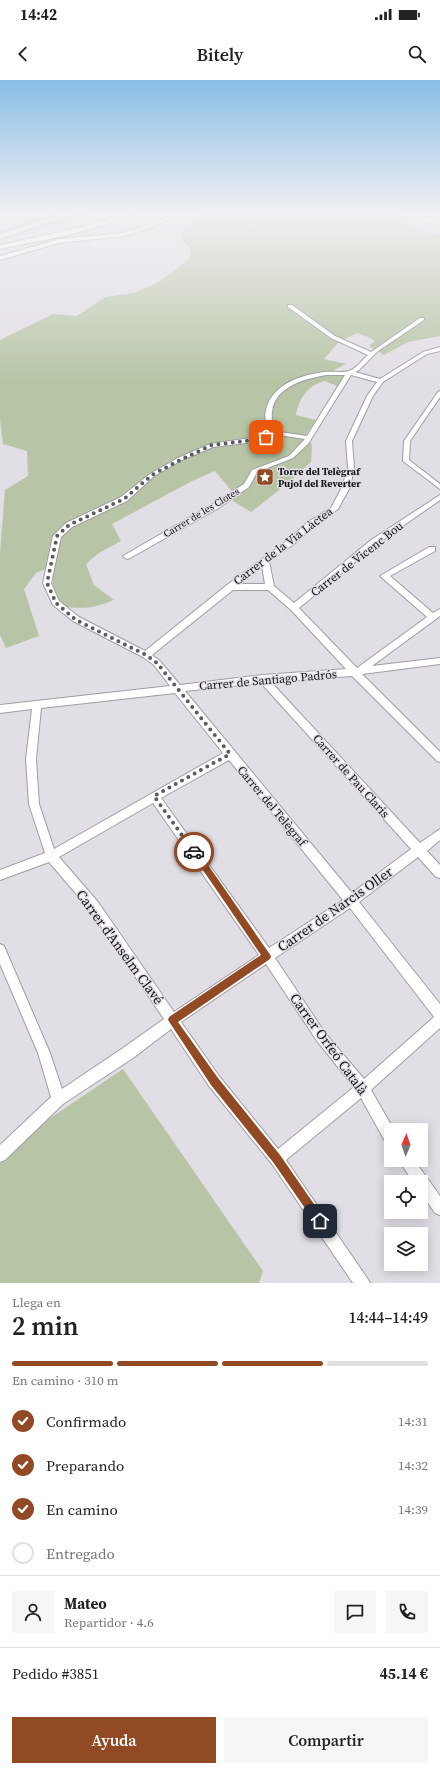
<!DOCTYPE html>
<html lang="es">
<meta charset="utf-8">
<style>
:root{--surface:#fff;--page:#f6f6f6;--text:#222;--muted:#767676;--line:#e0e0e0;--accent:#914a24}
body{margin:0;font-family:"Source Serif 4",serif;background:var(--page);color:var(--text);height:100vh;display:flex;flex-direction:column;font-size:15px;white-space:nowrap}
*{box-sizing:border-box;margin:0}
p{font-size:13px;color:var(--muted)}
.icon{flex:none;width:22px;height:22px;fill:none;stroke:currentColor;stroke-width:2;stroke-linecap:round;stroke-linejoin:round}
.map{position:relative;height:1203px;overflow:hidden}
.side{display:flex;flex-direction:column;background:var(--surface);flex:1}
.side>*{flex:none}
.needle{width:26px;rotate:2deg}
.tools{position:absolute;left:384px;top:1043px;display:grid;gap:8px}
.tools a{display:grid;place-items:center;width:44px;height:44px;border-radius:0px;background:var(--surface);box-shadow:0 2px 10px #0003;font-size:20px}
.pin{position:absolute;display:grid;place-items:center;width:34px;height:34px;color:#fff;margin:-17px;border-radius:8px;box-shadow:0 2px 6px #0006}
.courier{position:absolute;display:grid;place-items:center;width:40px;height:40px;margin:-20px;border:3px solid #914a24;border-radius:50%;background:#fff;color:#222;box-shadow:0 1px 5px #0007}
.overview em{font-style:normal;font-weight:600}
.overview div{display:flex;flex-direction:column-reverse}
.overview{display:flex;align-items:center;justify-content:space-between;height:68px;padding:0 12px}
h1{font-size:26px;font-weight:600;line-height:30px}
.bar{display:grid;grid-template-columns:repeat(4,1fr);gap:6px 4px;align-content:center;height:48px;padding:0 12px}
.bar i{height:5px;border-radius:3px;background:var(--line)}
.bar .selected{background:var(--accent)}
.bar p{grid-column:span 4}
.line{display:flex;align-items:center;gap:10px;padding:0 12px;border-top:1px solid var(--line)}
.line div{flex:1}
.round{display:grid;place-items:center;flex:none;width:42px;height:42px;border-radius:0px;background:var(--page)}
ol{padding:0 12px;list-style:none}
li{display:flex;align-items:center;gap:12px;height:44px}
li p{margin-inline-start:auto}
li .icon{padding:4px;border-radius:50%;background:var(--accent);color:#fff;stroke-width:4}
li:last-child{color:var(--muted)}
li i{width:22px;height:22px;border:2px solid var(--line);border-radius:50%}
.primary-button{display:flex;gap:8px;margin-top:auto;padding:8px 12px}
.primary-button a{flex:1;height:46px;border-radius:0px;background:var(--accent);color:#fff;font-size:16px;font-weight:600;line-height:46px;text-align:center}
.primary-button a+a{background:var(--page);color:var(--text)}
.status{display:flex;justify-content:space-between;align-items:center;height:28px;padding:0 20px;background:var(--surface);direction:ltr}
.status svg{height:11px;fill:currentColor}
header{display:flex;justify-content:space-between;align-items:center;height:52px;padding:0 12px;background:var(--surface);font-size:18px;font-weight:600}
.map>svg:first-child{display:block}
</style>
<div class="status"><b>14:42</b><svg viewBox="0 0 49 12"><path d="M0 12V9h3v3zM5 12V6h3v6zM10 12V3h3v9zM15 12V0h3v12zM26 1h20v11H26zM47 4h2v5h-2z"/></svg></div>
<header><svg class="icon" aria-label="back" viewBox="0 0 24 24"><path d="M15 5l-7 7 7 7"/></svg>Bitely<svg class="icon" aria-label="search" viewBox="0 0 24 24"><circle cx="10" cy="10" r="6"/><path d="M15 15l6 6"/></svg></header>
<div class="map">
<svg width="440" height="1203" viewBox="0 0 440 1203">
<rect width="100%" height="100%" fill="#e2dee5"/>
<g fill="#b7c5a6">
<polygon points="44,134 100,134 42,149 44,142 0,156 0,151 28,142"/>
<path d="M 185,134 L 396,134 L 406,143 L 440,156 L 440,256 L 408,262 L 384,275 L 369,266 L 375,261 L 368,257 L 357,253 L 339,262 L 324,279 L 346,284 L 334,290 L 344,296 L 337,306 L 325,301 C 308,305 299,318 296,335 L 316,340 L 305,356 L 312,365 L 311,382 L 288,403 L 251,432 L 233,421 L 231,410 L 215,391 L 192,401 L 112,444 L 121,461 L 99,473 L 86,484 L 94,505 L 114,520 C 95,528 82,530 62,526 L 53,505 L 53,486 L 36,493 L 24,509 L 39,556 L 6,568 L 0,555 L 0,473 L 5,410 L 28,396 L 27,371 L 3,364 L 0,339 L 0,260 L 53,234 L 77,236 L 105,217 L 134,213 L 157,203 L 189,179 L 191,170 L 182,159 L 181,153 L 192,143 L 194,136 Z"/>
<polygon points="123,989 263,1191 259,1203 0,1203 0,1072"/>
</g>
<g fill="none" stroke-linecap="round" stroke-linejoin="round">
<defs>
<g id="minor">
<path d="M 288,225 L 292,225 L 335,256 L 371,272 L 420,238 L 424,238 L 424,240 L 378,271 L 359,290 L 355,292 L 380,299 L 423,272 L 440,267 L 440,271 L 427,274 L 383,302 L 373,316 L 352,361 L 354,388 L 350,407 L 338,429 L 314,446 L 294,464 L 269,481 L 274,506 L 294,523 L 371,460 L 440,415 L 440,420 L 377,464 L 299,528 L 357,588 L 427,537 L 380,496 L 429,467 L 435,467 L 435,471 L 390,496 L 433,533 L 440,529 L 440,536 L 372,586 L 440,578 L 440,584 L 362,594 L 440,672 L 440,682 L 437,681 L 352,596 L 271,602 L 420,763 L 440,749 L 440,760 L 427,771 L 440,785 L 440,798 L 436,797 L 418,777 L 359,822 L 440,924 L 440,948 L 371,1010 L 394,1050 L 391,1050 L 391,1065 L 386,1063 L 361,1018 L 286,1080 L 367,1198 L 370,1203 L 353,1203 L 272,1084 L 209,1006 L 171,949 L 133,978 L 63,1024 L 5,1080 L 0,1082 L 0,1065 L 51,1017 L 38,973 L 0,884 L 0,864 L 4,866 L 50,973 L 62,1009 L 123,968 L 164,939 L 90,830 L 49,782 L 0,800 L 0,790 L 45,773 L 29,724 L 26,679 L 32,629 L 0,633 L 0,625 L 170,606 L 154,585 L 143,577 L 73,541 L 53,525 L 43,503 L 53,456 L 66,443 L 121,417 L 150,394 L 178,378 L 210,364 L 264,356 L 267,352 C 267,345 264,337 266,330 C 272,304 301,295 324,292 C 332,291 342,293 349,291 C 357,288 362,280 368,275 L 331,258 L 288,227 ZM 326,295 L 345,295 L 307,356 L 273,351 C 273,344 271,338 272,332 C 275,306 305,299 326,295 ZM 351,295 L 377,302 L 367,316 L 346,361 L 348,388 L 342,407 L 331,428 L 308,442 L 288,460 L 227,505 L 145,571 L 79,537 L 59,521 L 51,503 L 61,457 L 72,447 L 127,421 L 154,396 L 182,380 L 213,367 L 254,362 L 268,358 L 272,354 L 305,359 L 289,376 L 252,390 L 244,404 L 211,425 L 123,476 L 127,479 L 130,478 L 217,429 L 249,407 L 257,392 L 293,378 L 308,364 ZM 262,486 L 265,504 L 240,504 ZM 233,510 L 268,510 L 291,530 L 346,589 L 263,595 L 180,605 L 160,581 L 152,575 ZM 261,603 L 411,769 L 352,813 L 185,611 ZM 175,613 L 223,673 L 54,769 L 39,724 L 36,679 L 41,628 ZM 229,680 L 343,820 L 269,868 L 161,718 ZM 153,723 L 259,875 L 174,932 L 98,822 L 59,777 ZM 350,828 L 434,937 L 364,999 L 325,953 L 275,878 ZM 266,884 L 317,961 L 354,1007 L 278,1069 L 219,996 L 181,942 Z"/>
<polygon points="440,311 440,317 410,361 409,380 440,404 440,409 403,381 404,361 438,312"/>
<polygon points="399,1080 414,1080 440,1116 440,1135 435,1133 421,1113 421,1102 413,1102"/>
</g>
<g id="tertiary">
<polygon points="174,134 180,134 158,145 125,156 59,163 0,180 0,176 59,159 122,153 154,143"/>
<polygon points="394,134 402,134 440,141 440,145"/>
</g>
<g id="motorway">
<polygon points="63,134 73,134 0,159 0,154"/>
<polygon points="129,134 140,134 69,155 0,169 0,165 65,151"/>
</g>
</defs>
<use href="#minor" stroke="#a09ca3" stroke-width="2"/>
<use href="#tertiary" stroke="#a09ca3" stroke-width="2"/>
<use href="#motorway" stroke="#a09ca3" stroke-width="2"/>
<use href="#minor" fill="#fff" fill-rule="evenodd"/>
<use href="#tertiary" fill="#fff" fill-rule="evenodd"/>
<use href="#motorway" fill="#fff" fill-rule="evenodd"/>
</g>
<linearGradient id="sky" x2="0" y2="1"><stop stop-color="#89bee6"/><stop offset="0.44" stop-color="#f2f0f3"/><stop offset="1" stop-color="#f2f0f3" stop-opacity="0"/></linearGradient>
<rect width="440" height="302" fill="url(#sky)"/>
<polygon fill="#914a24" points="194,768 197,769 271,876 270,879 178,942 218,998 280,1075 323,1137 325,1141 323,1144 320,1146 316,1144 273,1082 211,1005 168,940 169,937 261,875 192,774 190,772"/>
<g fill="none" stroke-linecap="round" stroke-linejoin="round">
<polyline stroke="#5e5b60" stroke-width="4" stroke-dasharray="0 7.2" points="194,772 154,716 230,674 157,583 146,575 76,540 56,523 47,503 57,456 69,445 124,419 152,395 180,380 212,365 254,360 266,357"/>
</g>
<defs>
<symbol id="sight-square" viewBox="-11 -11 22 22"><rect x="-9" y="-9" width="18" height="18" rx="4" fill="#914a24" stroke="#e2dee5"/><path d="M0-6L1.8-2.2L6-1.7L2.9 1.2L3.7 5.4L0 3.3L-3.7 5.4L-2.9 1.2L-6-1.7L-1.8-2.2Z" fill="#fff"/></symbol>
</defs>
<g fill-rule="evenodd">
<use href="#sight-square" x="255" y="387" width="20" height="20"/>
</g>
<g text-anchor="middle" stroke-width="3" stroke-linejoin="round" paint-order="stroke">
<g font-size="10" font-weight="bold" fill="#171518" stroke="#e2dee5" text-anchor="start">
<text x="278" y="395">Torre del Telègraf<tspan x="278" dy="12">Pujol del Reverter</tspan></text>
</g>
<g font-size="10" fill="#171518" stroke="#e2dee5">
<text transform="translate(201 432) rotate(-31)" y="4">Carrer de les Clotes</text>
</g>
<g font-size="12" fill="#171518" stroke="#e2dee5">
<text transform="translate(283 466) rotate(-37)" y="4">Carrer de la Via Làctea</text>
<text transform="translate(357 479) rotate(-38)" y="4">Carrer de Vicenc Bou</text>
<text transform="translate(268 600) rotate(-5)" y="4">Carrer de Santiago Padrós</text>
<text transform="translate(351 696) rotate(48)" y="4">Carrer de Pau Claris</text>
<text transform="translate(272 726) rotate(50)" y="4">Carrer del Telègraf</text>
</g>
<g font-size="14" fill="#171518" stroke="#e2dee5">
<text transform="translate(335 829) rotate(-35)" y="5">Carrer de Narcis Oller</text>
<text transform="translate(120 867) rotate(54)" y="5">Carrer d'Anselm Clavé</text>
<text transform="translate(329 964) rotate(54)" y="5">Carrer Orfeó Català</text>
</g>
</g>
</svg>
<div class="tools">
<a><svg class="needle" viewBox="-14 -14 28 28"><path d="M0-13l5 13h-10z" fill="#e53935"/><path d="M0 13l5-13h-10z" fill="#767676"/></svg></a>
<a><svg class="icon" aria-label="locate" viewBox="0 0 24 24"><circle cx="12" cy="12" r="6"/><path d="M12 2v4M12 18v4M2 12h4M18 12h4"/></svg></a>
<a><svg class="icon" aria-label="layers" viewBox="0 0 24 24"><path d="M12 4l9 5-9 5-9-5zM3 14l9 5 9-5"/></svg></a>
</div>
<div class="pin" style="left:266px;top:357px;background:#ea580c"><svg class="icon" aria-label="bag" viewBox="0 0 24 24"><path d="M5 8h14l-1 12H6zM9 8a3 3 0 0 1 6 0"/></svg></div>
<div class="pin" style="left:320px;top:1141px;background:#1f2937"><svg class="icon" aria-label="home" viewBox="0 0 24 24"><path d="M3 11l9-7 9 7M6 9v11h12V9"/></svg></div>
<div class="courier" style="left:194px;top:772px"><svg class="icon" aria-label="car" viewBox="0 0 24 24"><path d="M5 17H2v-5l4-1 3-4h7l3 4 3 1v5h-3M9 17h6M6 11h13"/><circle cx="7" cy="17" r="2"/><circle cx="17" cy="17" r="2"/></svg></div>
</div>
<section class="side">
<div class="overview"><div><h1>2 min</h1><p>Llega en</p></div><em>14:44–14:49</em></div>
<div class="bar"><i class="selected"></i><i class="selected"></i><i class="selected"></i><i></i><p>En camino · 310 m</p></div>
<ol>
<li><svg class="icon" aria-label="check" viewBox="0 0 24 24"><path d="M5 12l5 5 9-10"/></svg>Confirmado<p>14:31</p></li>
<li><svg class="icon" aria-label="check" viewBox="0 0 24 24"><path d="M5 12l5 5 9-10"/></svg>Preparando<p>14:32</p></li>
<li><svg class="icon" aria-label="check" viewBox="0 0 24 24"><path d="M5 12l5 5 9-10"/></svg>En camino<p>14:39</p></li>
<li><i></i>Entregado</li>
</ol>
<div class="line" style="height:72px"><a class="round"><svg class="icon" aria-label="person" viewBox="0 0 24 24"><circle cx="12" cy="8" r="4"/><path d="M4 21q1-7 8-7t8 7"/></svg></a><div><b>Mateo</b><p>Repartidor · 4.6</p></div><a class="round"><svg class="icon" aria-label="chat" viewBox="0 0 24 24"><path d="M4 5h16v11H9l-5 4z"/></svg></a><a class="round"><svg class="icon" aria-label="phone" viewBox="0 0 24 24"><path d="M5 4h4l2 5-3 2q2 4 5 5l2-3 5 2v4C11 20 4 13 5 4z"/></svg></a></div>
<div class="line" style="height:52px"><div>Pedido #3851</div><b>45.14 €</b></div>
<div class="primary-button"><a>Ayuda</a><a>Compartir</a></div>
</section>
